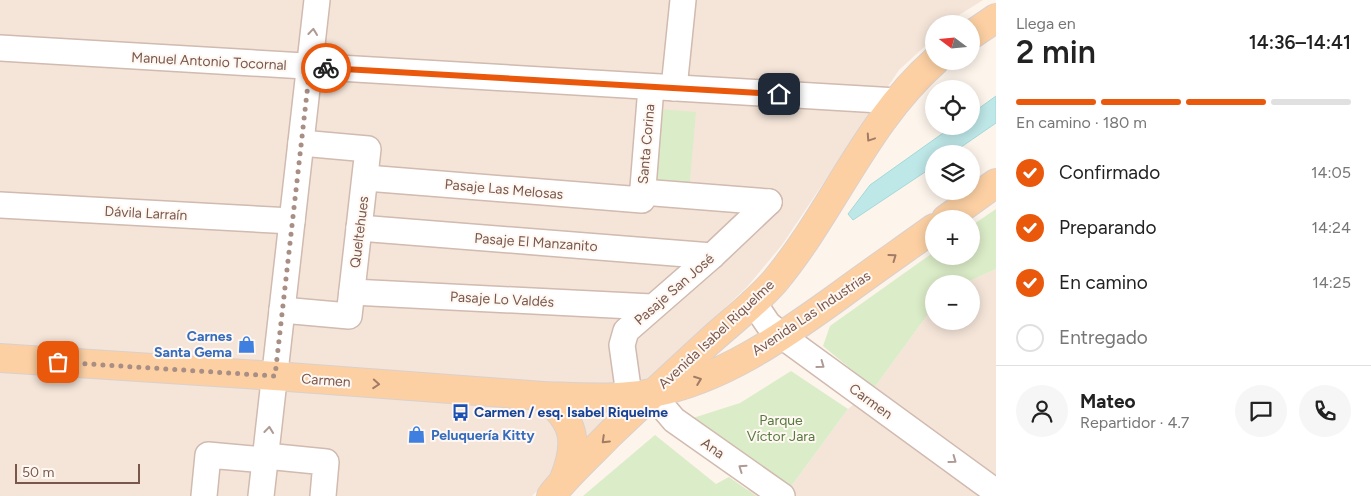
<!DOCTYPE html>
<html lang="es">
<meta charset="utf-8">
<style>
:root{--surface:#fff;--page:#f6f6f6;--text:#222;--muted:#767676;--line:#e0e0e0;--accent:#ea580c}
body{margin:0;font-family:Figtree,sans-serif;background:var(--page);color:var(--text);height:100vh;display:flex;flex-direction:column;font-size:19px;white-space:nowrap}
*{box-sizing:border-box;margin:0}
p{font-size:16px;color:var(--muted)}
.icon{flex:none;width:28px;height:28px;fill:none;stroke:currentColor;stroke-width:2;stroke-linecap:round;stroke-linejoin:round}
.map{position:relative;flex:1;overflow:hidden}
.panel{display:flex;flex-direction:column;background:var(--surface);width:375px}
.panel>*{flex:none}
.needle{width:32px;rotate:286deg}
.tools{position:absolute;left:925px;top:15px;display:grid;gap:10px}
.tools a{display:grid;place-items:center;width:55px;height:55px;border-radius:50%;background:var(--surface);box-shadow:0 2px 12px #0003;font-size:25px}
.scale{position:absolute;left:15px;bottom:12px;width:125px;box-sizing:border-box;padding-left:5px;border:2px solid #7a574c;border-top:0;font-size:14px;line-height:18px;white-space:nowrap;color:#7a574c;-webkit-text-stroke:4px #fff8f2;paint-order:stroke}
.pin{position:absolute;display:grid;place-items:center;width:42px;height:42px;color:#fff;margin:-21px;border-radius:10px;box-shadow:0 2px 8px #0006}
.courier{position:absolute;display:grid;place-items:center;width:50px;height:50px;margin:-25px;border:4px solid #ea580c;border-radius:50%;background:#fff;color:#222;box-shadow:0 1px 6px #0007}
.headline em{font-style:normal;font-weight:600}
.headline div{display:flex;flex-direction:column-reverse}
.headline{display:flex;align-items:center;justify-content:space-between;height:85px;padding:0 20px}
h1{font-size:32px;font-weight:600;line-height:38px}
.bar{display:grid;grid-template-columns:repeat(4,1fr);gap:8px 5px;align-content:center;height:60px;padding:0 20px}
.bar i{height:6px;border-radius:4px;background:var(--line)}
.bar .active{background:var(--accent)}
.bar p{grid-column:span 4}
.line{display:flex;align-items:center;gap:12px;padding:0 20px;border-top:1px solid var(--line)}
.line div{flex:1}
.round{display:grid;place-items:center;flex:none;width:52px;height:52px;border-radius:26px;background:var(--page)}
ol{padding:0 20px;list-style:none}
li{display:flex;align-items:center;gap:15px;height:55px}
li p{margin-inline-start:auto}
li .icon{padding:5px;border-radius:50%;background:var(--accent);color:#fff;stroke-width:4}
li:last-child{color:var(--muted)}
li i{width:28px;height:28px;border:2px solid var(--line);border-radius:50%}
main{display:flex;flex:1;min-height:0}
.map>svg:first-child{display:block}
</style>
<main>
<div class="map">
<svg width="996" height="496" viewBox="0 0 996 496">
<rect width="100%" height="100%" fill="#fdf4eb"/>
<g fill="#f5e5d9">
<polygon points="0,0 983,0 956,17 949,24 934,24 934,38 899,70 782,245 747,287 613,414 532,496 0,496"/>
<polygon points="996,269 996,496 756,496 746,490 790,488 848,409 874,388 934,306 934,321 971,321 971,284 963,284"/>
</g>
<g fill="#dbecc8">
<polygon points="647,108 696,112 689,192 641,188"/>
<polygon points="996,209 996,269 963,284 934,284 934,306 874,388 823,346 830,326 934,252 934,256 971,256 971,226"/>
<polygon points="791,371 848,409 790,488 693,418 740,403"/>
<polygon points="655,435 716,484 729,477 756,496 583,496"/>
</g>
<polygon fill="#bee7e8" stroke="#a4d9da" points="996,96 996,123 951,154 934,154 934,166 853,220 848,214 870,185 953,126 971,126 971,114"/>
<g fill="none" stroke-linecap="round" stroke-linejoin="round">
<defs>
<g id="minor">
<polyline points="0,48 897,101"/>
<polyline points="674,88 683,0"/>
<polyline points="366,178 642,200 651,87"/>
<polyline points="642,192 769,202"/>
<polyline points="0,205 292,221"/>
<polyline points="359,228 712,256"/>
<polyline points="352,292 652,307"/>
<polyline points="753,302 768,324 782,336 996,492"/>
<polyline points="282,310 349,316 368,149 301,143"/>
<polyline points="651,393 674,420 782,496"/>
<polyline points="629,395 622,345 626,331 712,256 769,202"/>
<polyline points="266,456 326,462 323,496"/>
<polyline points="204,496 208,455 265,460"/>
<polyline points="261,496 317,0"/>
</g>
<g id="major">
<polyline points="971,35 996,18"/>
<polyline points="946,219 996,183"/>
<path d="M 0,358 L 275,376 L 543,396 C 578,397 617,400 652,393 C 722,380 782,337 839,296 C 870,273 902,251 934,228"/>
<path d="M 543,396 C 575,421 579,441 564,479"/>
<path d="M 551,496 C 569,473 591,454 611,433 C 644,402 677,371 711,340 C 732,321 756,303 775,281 C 833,211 866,122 935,61"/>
</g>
</defs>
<use href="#minor" stroke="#d1baaf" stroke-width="28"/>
<use href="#major" stroke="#dad0cd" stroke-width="30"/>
<use href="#minor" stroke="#fff" stroke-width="25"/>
<use href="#major" stroke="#fcd0a3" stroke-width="28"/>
</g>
<defs><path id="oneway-chevron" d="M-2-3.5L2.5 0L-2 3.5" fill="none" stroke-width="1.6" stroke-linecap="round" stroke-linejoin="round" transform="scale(1.25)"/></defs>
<g stroke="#af9a94">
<use href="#oneway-chevron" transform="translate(313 32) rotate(-84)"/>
<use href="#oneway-chevron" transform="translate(821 365) rotate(36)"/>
<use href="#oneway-chevron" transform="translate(269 430) rotate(-84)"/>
<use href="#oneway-chevron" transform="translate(953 460) rotate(36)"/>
<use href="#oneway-chevron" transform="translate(742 468) rotate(-145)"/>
</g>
<g stroke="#a17b66">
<use href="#oneway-chevron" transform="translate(870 138) rotate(124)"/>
<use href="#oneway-chevron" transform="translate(893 257) rotate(-36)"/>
<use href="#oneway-chevron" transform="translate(698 380) rotate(-21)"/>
<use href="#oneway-chevron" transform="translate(376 384) rotate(4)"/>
<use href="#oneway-chevron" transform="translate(605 440) rotate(136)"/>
</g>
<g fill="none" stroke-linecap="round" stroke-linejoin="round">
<polyline stroke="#a88e84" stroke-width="5" stroke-dasharray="0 9" points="58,362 275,376 310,66 326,68"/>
<polyline stroke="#ea580c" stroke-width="6" points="326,68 779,94"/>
</g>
<defs>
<symbol id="shop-bare" viewBox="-9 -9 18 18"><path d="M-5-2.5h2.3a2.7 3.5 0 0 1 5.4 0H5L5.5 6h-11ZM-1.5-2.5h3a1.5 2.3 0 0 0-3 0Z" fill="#3f7fe0" stroke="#fff8f2" stroke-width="2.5" paint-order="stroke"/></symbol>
<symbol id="bus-bare" viewBox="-9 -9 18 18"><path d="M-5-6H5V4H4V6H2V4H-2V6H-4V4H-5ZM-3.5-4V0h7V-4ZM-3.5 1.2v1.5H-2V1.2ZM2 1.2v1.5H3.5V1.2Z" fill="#1a4fb4" stroke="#fff8f2" stroke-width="2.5" paint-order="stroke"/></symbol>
</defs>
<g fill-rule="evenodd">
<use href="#shop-bare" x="234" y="332" width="25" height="25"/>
<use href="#bus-bare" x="448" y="400" width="25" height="25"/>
<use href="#shop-bare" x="404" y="422" width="25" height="25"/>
</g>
<g text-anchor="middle" stroke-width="4" stroke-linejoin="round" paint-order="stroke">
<g font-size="14" fill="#7a574c" stroke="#fff8f2">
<text transform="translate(209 61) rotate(3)" y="5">Manuel Antonio Tocornal</text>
<text transform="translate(646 144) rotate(-85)" y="5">Santa Corina</text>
<text transform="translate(504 189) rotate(5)" y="5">Pasaje Las Melosas</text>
<text transform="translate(146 213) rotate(3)" y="5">Dávila Larraín</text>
<text transform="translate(359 232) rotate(-83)" y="5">Queltehues</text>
<text transform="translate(536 242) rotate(4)" y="5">Pasaje El Manzanito</text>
<text transform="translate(674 289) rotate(-41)" y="5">Pasaje San José</text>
<text transform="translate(502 299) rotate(3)" y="5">Pasaje Lo Valdés</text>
<text transform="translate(811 313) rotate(-34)" y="5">Avenida Las Industrias</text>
<text transform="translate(716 334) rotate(-43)" y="5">Avenida Isabel Riquelme</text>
<text transform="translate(326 380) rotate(4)" y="5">Carmen</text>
<text transform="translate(871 401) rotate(36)" y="5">Carmen</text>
<text transform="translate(713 448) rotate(35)" y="5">Ana</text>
</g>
<g font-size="14" font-weight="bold" fill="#366cbe" stroke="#fff8f2" text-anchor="end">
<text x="232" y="341">Carnes<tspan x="232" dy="16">Santa Gema</tspan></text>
<text x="431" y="440" text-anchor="start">Peluquería Kitty</text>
</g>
<g font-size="14" font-weight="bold" fill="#164399" stroke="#fff8f2" text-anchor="start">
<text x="474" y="417">Carmen / esq. Isabel Riquelme</text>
</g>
<g font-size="14" fill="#587a41" stroke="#fff8f2">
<text x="781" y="425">Parque<tspan x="781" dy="16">Víctor Jara</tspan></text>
</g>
</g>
</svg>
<div class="tools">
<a><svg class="needle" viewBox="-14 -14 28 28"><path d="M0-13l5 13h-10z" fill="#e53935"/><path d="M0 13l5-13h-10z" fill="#767676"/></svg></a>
<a><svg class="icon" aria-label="locate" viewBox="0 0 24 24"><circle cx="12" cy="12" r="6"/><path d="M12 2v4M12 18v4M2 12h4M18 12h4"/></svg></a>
<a><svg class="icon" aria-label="layers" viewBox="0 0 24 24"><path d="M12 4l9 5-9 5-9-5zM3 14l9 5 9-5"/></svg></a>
<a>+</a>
<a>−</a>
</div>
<div class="scale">50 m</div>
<div class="pin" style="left:58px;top:362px;background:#ea580c"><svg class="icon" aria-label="bag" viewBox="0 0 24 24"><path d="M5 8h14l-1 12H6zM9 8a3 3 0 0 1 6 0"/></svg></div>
<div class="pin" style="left:779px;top:94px;background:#1f2937"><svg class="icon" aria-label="home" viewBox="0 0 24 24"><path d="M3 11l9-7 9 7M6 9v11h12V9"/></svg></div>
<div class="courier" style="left:326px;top:68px"><svg class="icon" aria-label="bike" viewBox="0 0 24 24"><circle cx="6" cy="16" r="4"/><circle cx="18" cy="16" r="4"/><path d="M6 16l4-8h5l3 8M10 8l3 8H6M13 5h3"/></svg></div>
</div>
<section class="panel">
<div class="headline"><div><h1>2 min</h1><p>Llega en</p></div><em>14:36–14:41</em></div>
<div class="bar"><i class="active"></i><i class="active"></i><i class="active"></i><i></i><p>En camino · 180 m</p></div>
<ol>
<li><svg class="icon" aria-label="check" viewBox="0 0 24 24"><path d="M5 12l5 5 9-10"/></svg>Confirmado<p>14:05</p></li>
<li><svg class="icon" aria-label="check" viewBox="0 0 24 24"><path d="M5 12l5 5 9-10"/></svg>Preparando<p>14:24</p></li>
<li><svg class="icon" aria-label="check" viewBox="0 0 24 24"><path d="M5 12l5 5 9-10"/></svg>En camino<p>14:25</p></li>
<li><i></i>Entregado</li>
</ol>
<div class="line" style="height:90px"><a class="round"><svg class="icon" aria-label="person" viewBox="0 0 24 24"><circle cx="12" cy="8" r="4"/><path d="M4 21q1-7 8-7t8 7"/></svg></a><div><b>Mateo</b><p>Repartidor · 4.7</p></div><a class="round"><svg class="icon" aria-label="chat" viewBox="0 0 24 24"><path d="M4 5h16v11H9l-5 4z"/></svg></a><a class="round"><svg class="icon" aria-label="phone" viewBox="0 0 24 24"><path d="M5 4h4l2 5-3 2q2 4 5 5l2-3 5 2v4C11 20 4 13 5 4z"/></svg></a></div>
</section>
</main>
